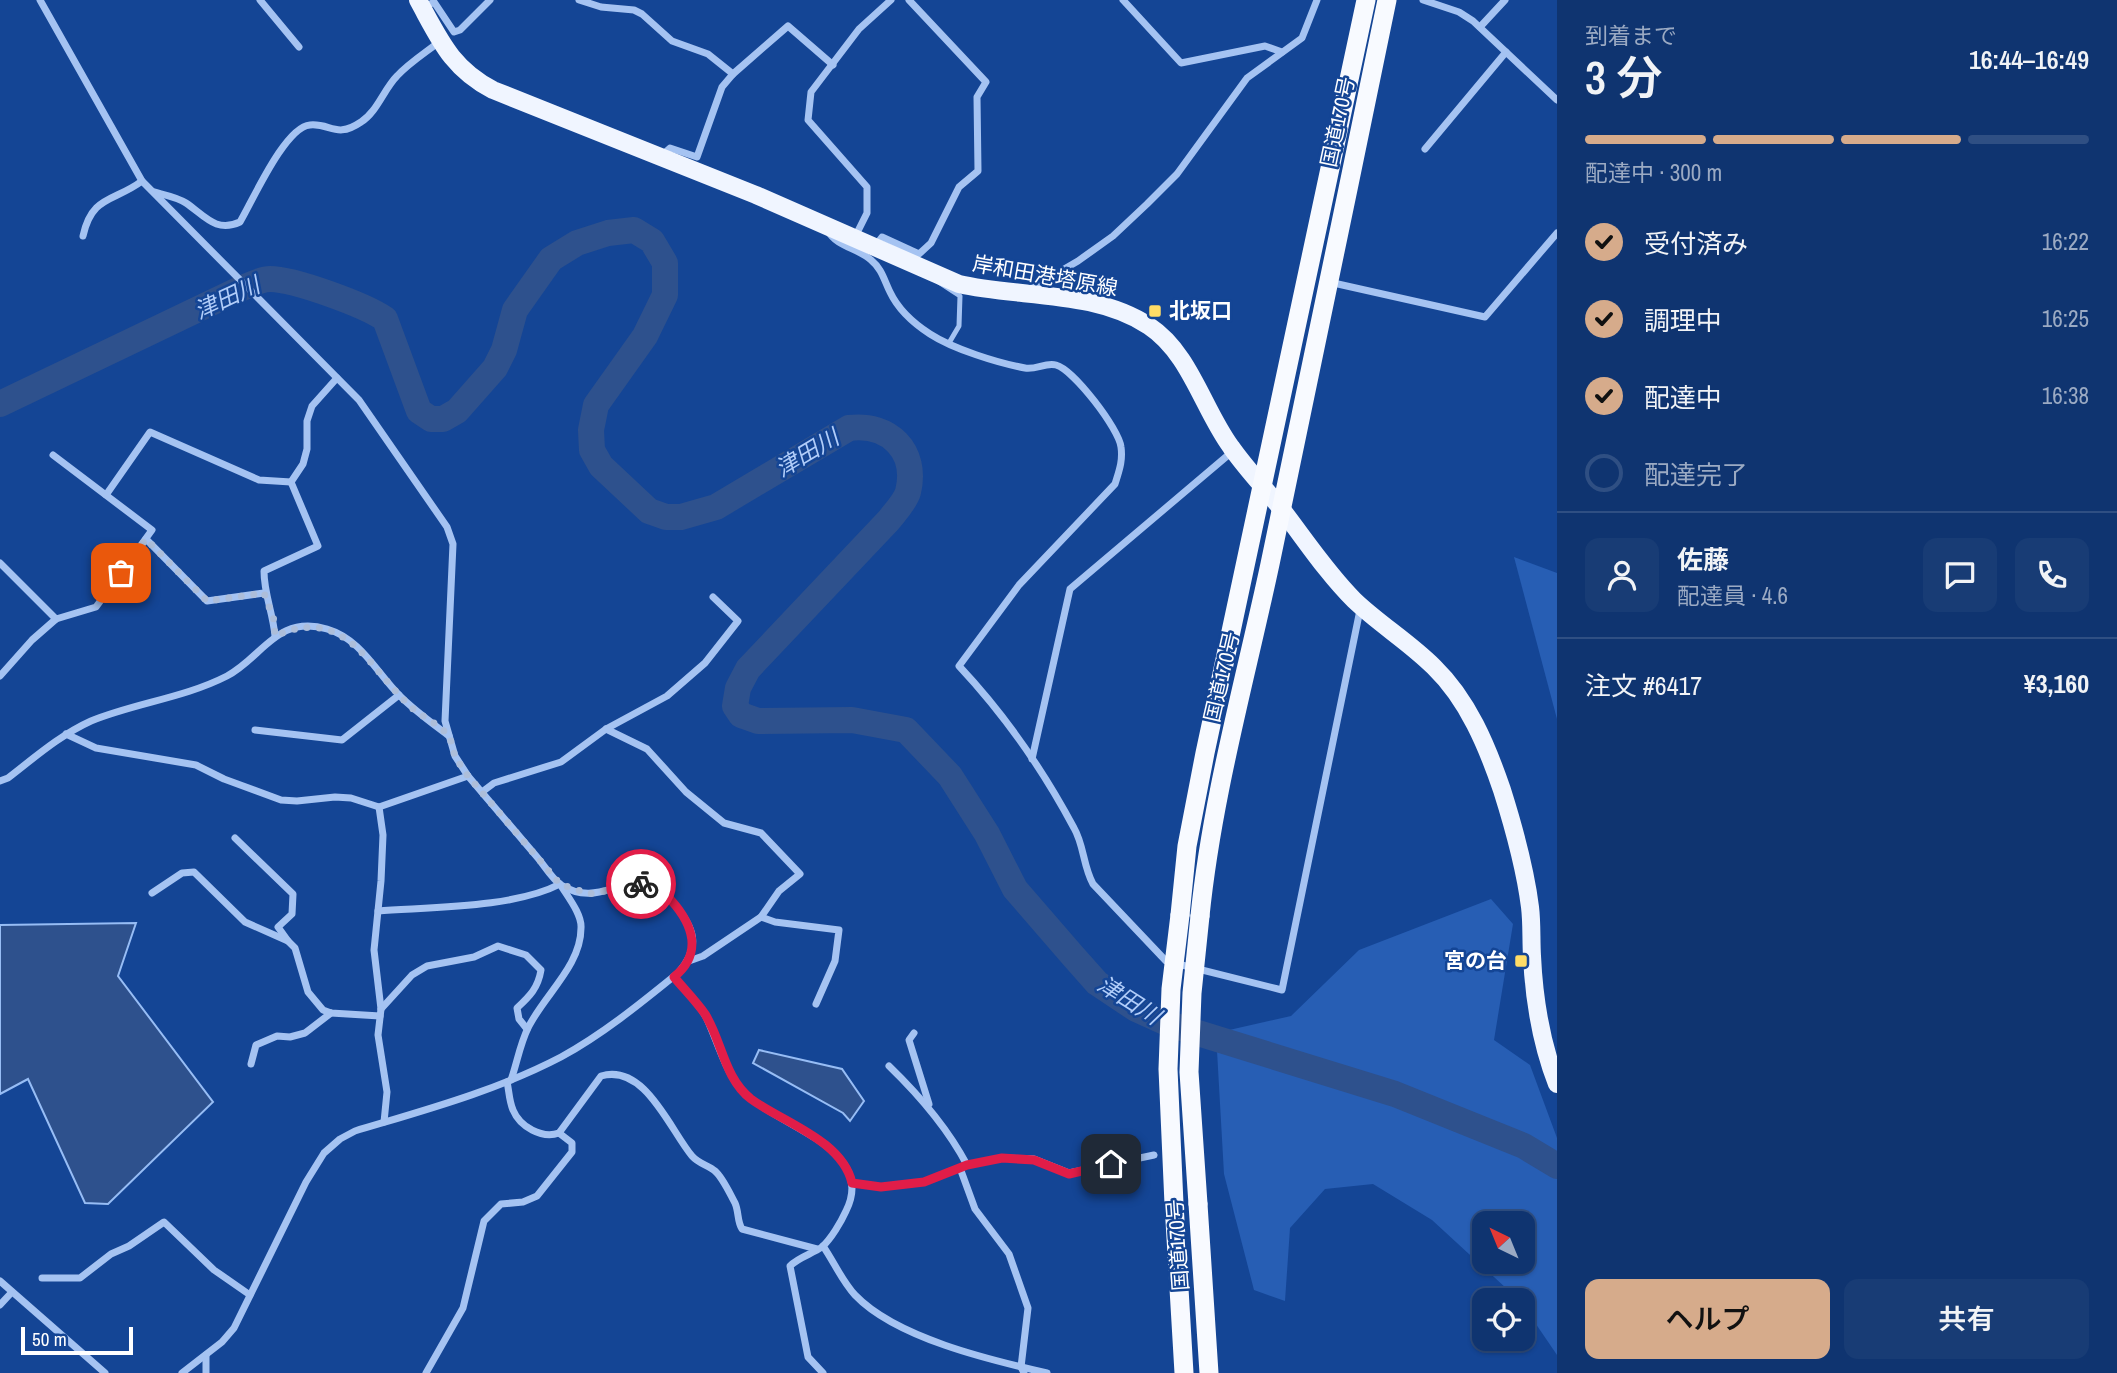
<!DOCTYPE html>
<html lang="ja">
<meta charset="utf-8">
<style>
:root{--surface:#0f3470;--page:#183c75;--text:#f1f3f6;--muted:#9baac3;--line:#2f4f83;--accent:#d6ab8b}
body{margin:0;font-family:"Archivo Narrow","Noto Sans JP",sans-serif;background:var(--page);color:var(--text);height:100vh;display:flex;flex-direction:column;font-size:26px;white-space:nowrap}
*{box-sizing:border-box;margin:0}
p{font-size:23px;color:var(--muted)}
.icon{flex:none;width:38px;height:38px;fill:none;stroke:currentColor;stroke-width:2;stroke-linecap:round;stroke-linejoin:round}
.map{position:relative;flex:1;overflow:hidden}
.side{display:flex;flex-direction:column;background:var(--surface);width:560px}
.side>*{flex:none}
.needle{width:46px;rotate:317deg}
.fabs{position:absolute;left:1472px;top:1211px;display:grid;gap:14px}
.fabs a{display:grid;place-items:center;width:63px;height:63px;border-radius:14px;background:var(--surface);box-shadow:0 2px 5px #0004,0 0 0 2px var(--line);font-size:35px}
.scale{position:absolute;left:21px;bottom:18px;width:112px;box-sizing:border-box;padding-left:7px;border:4px solid #fff;border-top:0;font-size:19px;line-height:24px;white-space:nowrap;color:#fff;-webkit-text-stroke:5px #144595;paint-order:stroke}
.pin{position:absolute;display:grid;place-items:center;width:60px;height:60px;color:#fff;margin:-30px;border-radius:14px;box-shadow:0 4px 10px #0006}
.courier{position:absolute;display:grid;place-items:center;width:70px;height:70px;margin:-35px;border:5px solid #e11d48;border-radius:50%;background:#fff;color:#222;box-shadow:0 2px 9px #0007}
.headline em{font-style:normal;font-weight:600}
.headline div{display:flex;flex-direction:column-reverse}
.headline{display:flex;align-items:center;justify-content:space-between;height:119px;padding:0 28px}
h1{font-size:46px;font-weight:600;line-height:52px}
.bar{display:grid;grid-template-columns:repeat(4,1fr);gap:10px 7px;align-content:center;height:84px;padding:0 28px}
.bar i{height:9px;border-radius:5px;background:var(--line)}
.bar .on{background:var(--accent)}
.bar p{grid-column:span 4}
.line{display:flex;align-items:center;gap:18px;padding:0 28px;border-top:2px solid var(--line)}
.line div{flex:1}
.round{display:grid;place-items:center;flex:none;width:74px;height:74px;border-radius:14px;background:var(--page)}
ol{padding:0 28px;list-style:none}
li{display:flex;align-items:center;gap:21px;height:77px}
li p{margin-inline-start:auto}
li .icon{padding:7px;border-radius:50%;background:var(--accent);color:#111;stroke-width:4}
li:last-child{color:var(--muted)}
li i{width:38px;height:38px;border:4px solid var(--line);border-radius:50%}
.button{display:flex;gap:14px;margin-top:auto;padding:14px 28px}
.button a{flex:1;height:80px;border-radius:14px;background:var(--accent);color:#111;font-size:28px;font-weight:600;line-height:80px;text-align:center}
.button a+a{background:var(--page);color:var(--text)}
main{display:flex;flex:1;min-height:0}
.map>svg:first-child{display:block}
</style>
<main>
<div class="map">
<svg width="1557" height="1373" viewBox="0 0 1557 1373">
<rect width="100%" height="100%" fill="#144595"/>
<g fill="#275eb4" fill-rule="evenodd">
<polygon points="1514,557 1557,573 1557,719"/>
<path d="M 1491,899 L 1513,924 L 1494,1040 L 1530,1065 L 1557,1138 L 1557,1355 L 1523,1305 L 1522,1300 L 1519,1300 L 1432,1220 L 1373,1184 L 1325,1189 L 1290,1228 L 1285,1301 L 1254,1290 L 1224,1174 L 1216,1033 L 1291,1016 L 1359,950 ZM 1484,1223 L 1522,1223 L 1522,1262 L 1484,1262 Z"/>
</g>
<g fill="#2e518d" stroke="#97bdf5" stroke-width="2">
<polygon points="136,923 118,976 213,1102 108,1204 85,1203 28,1079 0,1094 0,925"/>
<polygon points="759,1050 842,1069 864,1101 850,1121 843,1113 753,1063"/>
</g>
<g fill="none" stroke-linecap="round" stroke-linejoin="round">
<path stroke="#2e518d" stroke-width="26" d="M 0,404 L 238,290 C 248,286 260,279 270,279 C 294,279 365,305 385,319 L 419,411 L 431,419 L 443,419 L 457,411 L 495,368 L 504,350 L 515,310 L 551,259 L 577,243 L 608,233 L 634,230 L 652,241 L 665,263 L 665,295 L 645,336 L 596,405 L 591,430 L 592,450 L 601,466 L 649,511 L 666,517 L 681,517 L 716,507 L 849,428 C 889,423 918,451 908,492 C 905,502 895,512 889,520 L 748,669 L 738,688 L 735,706 L 741,715 L 758,721 L 852,720 L 906,730 L 950,776 L 987,834 L 1015,889 L 1073,956 L 1097,983 L 1136,1009 L 1169,1024 L 1395,1094 L 1524,1146 L 1557,1166"/>
<polyline stroke="#a5c3f2" stroke-width="5" points="937,281 960,296 959,326 949,343"/>
<g stroke="#a5c3f2" stroke-width="7">
<path d="M 40,0 L 142,181 L 359,400 L 447,527 L 453,544 L 445,721 L 455,756 L 468,776 C 491,803 514,830 537,857 C 544,865 552,879 561,885 C 596,907 619,877 649,885 C 660,887 667,896 674,904 C 695,928 701,947 678,973 C 641,1003 603,1034 561,1057 C 496,1091 425,1110 355,1131 L 340,1139 L 324,1153 L 306,1182 L 234,1328 L 222,1342 L 182,1373"/>
<polyline points="260,0 299,47"/>
<polyline points="579,0 601,7 634,10 642,14 672,41 708,54 733,74"/>
<polyline points="1123,0 1181,63 1265,46 1282,52"/>
<polyline points="1423,0 1459,12 1473,21 1557,100"/>
<polyline points="423,8 434,2 454,32 460,30 490,0"/>
<polyline points="1480,27 1505,0"/>
<polyline points="1425,149 1506,52"/>
<polyline points="661,156 670,148 697,157 722,87 733,74 788,26 833,65"/>
<path d="M 154,192 C 165,195 177,197 186,203 C 205,216 216,233 240,222 C 253,200 285,127 310,125 C 331,123 336,139 361,122 C 377,112 384,89 397,76 C 409,63 425,53 439,42"/>
<path d="M 828,231 C 837,247 858,248 871,260 C 882,269 884,280 890,292 C 898,309 913,323 930,334 C 953,349 998,363 1025,368 C 1036,370 1046,362 1056,365 C 1074,370 1119,429 1121,447 C 1123,461 1119,471 1115,484 L 1019,585 L 959,666 C 1004,714 1043,770 1074,828 C 1084,845 1083,866 1093,884 L 1166,961 L 1282,990 L 1360,610"/>
<path d="M 83,236 C 92,195 114,202 142,181"/>
<polyline points="854,239 867,213 867,187 808,120 811,92 859,29 891,0"/>
<polyline points="876,245 882,237 919,254 931,243 959,187 978,171 977,97 986,82 909,0"/>
<polyline points="1329,282 1485,317 1557,233"/>
<polyline points="1030,289 1078,261 1113,236 1147,204 1177,174 1247,78 1302,38 1317,0"/>
<polyline points="106,495 150,432 259,480 291,482"/>
<polyline points="146,539 207,601 264,593"/>
<polyline points="0,563 56,619"/>
<path d="M 275,636 C 273,613 264,594 264,571 L 318,546 L 291,482 L 303,464 L 307,449 L 307,421 L 312,406 L 337,378"/>
<polyline points="0,676 32,640 56,619 96,607 152,530 53,455"/>
<polyline points="606,729 647,749 686,792 724,823 761,833 800,874 779,891 761,917 703,956 689,961"/>
<polyline points="255,730 342,740 399,695"/>
<polyline points="66,734 96,748 196,765 224,779 281,800 297,801 335,797 351,798 379,807 468,776"/>
<polyline points="1032,759 1070,589 1233,451"/>
<path d="M 0,781 L 8,778 C 34,758 60,735 91,721 C 135,703 184,698 227,676 C 262,658 277,614 327,629 C 361,639 376,672 400,696 C 415,711 432,723 449,736"/>
<polyline points="482,792 494,783 561,762 606,729 667,696 705,663 738,621 713,597"/>
<polyline points="379,807 383,835 381,881 374,950 381,1009 378,1035 387,1092 384,1122"/>
<polyline points="235,838 293,894 292,914 278,927 288,941"/>
<polyline points="152,893 182,873 194,872 245,922 288,941 295,948 308,992 323,1010 331,1013 380,1016"/>
<path d="M 378,911 C 431,907 514,908 560,884 C 567,896 582,914 581,928 C 581,966 544,995 528,1028 C 520,1044 517,1063 511,1080"/>
<polyline points="761,917 775,922 839,930 835,961 816,1004"/>
<path d="M 674,977 C 684,990 700,1004 707,1019 C 717,1041 724,1067 739,1087 C 768,1125 879,1145 846,1211 C 841,1222 831,1239 822,1247 C 812,1254 799,1257 790,1266 L 808,1357 L 823,1373"/>
<path d="M 381,1009 L 412,975 L 427,966 L 474,957 L 498,946 L 526,955 L 541,970 C 538,988 530,996 517,1008 L 519,1019 L 527,1029"/>
<polyline points="914,1033 909,1040 929,1104"/>
<polyline points="251,1064 256,1045 277,1036 290,1037 305,1033 331,1013"/>
<path d="M 889,1066 C 920,1096 947,1127 967,1165"/>
<path d="M 507,1082 C 509,1090 509,1101 513,1110 C 520,1127 542,1139 559,1133 L 601,1076 C 645,1063 670,1130 692,1156 C 699,1164 708,1165 715,1171 C 723,1178 730,1194 735,1203 C 739,1212 737,1221 742,1229 L 817,1249"/>
<polyline points="960,1168 975,1209 1009,1254 1028,1308 1021,1367 1024,1373"/>
<polyline points="852,1183 881,1187 924,1182 967,1165 1002,1158 1034,1159 1069,1173 1154,1155"/>
<path d="M 823,1246 C 834,1262 842,1281 855,1295 C 896,1338 990,1360 1047,1373"/>
<polyline points="42,1278 80,1278 111,1254 129,1246 164,1222 214,1270 250,1295"/>
<polyline points="0,1281 105,1373"/>
<polyline points="0,1305 12,1292"/>
<polyline points="206,1355 206,1373"/>
<polyline points="426,1373 463,1308 484,1221 501,1204 523,1202 537,1196 572,1152 572,1143 559,1133"/>
</g>
<path stroke="#f0f5ff" stroke-width="18" d="M 418,0 C 440,40 451,68 493,90 L 756,195 L 959,284 C 1020,298 1095,290 1149,326 C 1190,353 1203,409 1231,447 C 1247,470 1266,489 1283,511 C 1306,541 1327,573 1354,600 C 1379,624 1409,642 1434,667 C 1468,700 1487,746 1502,790 C 1514,828 1525,867 1530,907 C 1532,923 1531,940 1532,956 C 1534,999 1541,1043 1557,1084"/>
<g stroke="#f8faff" stroke-width="19">
<polyline points="1180,915 1187,846 1205,753 1366,0"/>
<path d="M 1200,916 C 1212,797 1245,681 1270,564 C 1310,376 1348,188 1387,0"/>
<polyline points="1174,1204 1184,1373"/>
<polyline points="1198,1204 1209,1373"/>
</g>
<g stroke="#f8faff" stroke-width="19">
<polyline points="1174,1204 1168,1069 1171,989 1180,915"/>
<polyline points="1198,1204 1189,1072 1192,993 1200,916"/>
</g>
</g>
<g fill="none" stroke-linecap="round" stroke-linejoin="round">
<path stroke="#adbeda" stroke-width="7" stroke-dasharray="0 12.6" d="M 121,573 L 146,539 L 207,601 L 264,593 L 274,620 L 275,636 C 346,604 368,668 412,708 C 422,717 443,726 449,737 C 452,742 452,748 454,753 C 457,761 463,769 468,776 L 560,884 L 589,894 L 641,884"/>
<path stroke="#e11d48" stroke-width="9" d="M 641,884 C 656,884 667,895 676,906 C 695,930 700,956 674,977 C 684,989 696,1001 705,1014 C 722,1041 724,1078 751,1099 C 782,1122 842,1140 852,1183 L 881,1187 L 924,1182 L 967,1165 L 1002,1158 L 1034,1160 L 1069,1174 L 1111,1164"/>
</g>
<g fill="#ffdc66" stroke="#144595" stroke-width="2.5">
<rect x="1148" y="304" width="14" height="14" rx="3.5"/>
<rect x="1514" y="954" width="14" height="14" rx="3.5"/>
</g>
<g text-anchor="middle" stroke-width="5" stroke-linejoin="round" paint-order="stroke">
<g font-size="21" fill="#fff" stroke="#144595">
<text transform="translate(1338 122) rotate(-78)" y="7">国道170号</text>
<text transform="translate(1045 276) rotate(10)" y="7">岸和田港塔原線</text>
<text transform="translate(1222 677) rotate(-77)" y="7">国道170号</text>
<text transform="translate(1178 1245) rotate(-94)" y="7">国道170号</text>
</g>
<g font-size="21" font-weight="bold" fill="#fff" stroke="#144595" text-anchor="start">
<text x="1169" y="318">北坂口</text>
<text x="1507" y="968" text-anchor="end">宮の台</text>
</g>
<g font-size="23" font-style="italic" fill="#b1cdf9" stroke="#144595">
<text transform="translate(227 298) rotate(-25)" y="8">津田川</text>
<text transform="translate(807 453) rotate(-31)" y="8">津田川</text>
<text transform="translate(1129 1000) rotate(32)" y="8">津田川</text>
</g>
</g>
</svg>
<div class="fabs">
<a><svg class="needle" viewBox="-14 -14 28 28"><path d="M0-13l5 13h-10z" fill="#e53935"/><path d="M0 13l5-13h-10z" fill="#9baac3"/></svg></a>
<a><svg class="icon" aria-label="locate" viewBox="0 0 24 24"><circle cx="12" cy="12" r="6"/><path d="M12 2v4M12 18v4M2 12h4M18 12h4"/></svg></a>
</div>
<div class="scale">50 m</div>
<div class="pin" style="left:121px;top:573px;background:#ea580c"><svg class="icon" aria-label="bag" viewBox="0 0 24 24"><path d="M5 8h14l-1 12H6zM9 8a3 3 0 0 1 6 0"/></svg></div>
<div class="pin" style="left:1111px;top:1164px;background:#1f2937"><svg class="icon" aria-label="home" viewBox="0 0 24 24"><path d="M3 11l9-7 9 7M6 9v11h12V9"/></svg></div>
<div class="courier" style="left:641px;top:884px"><svg class="icon" aria-label="bike" viewBox="0 0 24 24"><circle cx="6" cy="16" r="4"/><circle cx="18" cy="16" r="4"/><path d="M6 16l4-8h5l3 8M10 8l3 8H6M13 5h3"/></svg></div>
</div>
<section class="side">
<div class="headline"><div><h1>3 分</h1><p>到着まで</p></div><em>16:44–16:49</em></div>
<div class="bar"><i class="on"></i><i class="on"></i><i class="on"></i><i></i><p>配達中 · 300 m</p></div>
<ol>
<li><svg class="icon" aria-label="check" viewBox="0 0 24 24"><path d="M5 12l5 5 9-10"/></svg>受付済み<p>16:22</p></li>
<li><svg class="icon" aria-label="check" viewBox="0 0 24 24"><path d="M5 12l5 5 9-10"/></svg>調理中<p>16:25</p></li>
<li><svg class="icon" aria-label="check" viewBox="0 0 24 24"><path d="M5 12l5 5 9-10"/></svg>配達中<p>16:38</p></li>
<li><i></i>配達完了</li>
</ol>
<div class="line" style="height:126px"><a class="round"><svg class="icon" aria-label="person" viewBox="0 0 24 24"><circle cx="12" cy="8" r="4"/><path d="M4 21q1-7 8-7t8 7"/></svg></a><div><b>佐藤</b><p>配達員 · 4.6</p></div><a class="round"><svg class="icon" aria-label="chat" viewBox="0 0 24 24"><path d="M4 5h16v11H9l-5 4z"/></svg></a><a class="round"><svg class="icon" aria-label="phone" viewBox="0 0 24 24"><path d="M5 4h4l2 5-3 2q2 4 5 5l2-3 5 2v4C11 20 4 13 5 4z"/></svg></a></div>
<div class="line" style="height:91px"><div>注文 #6417</div><b>¥3,160</b></div>
<div class="button"><a>ヘルプ</a><a>共有</a></div>
</section>
</main>
